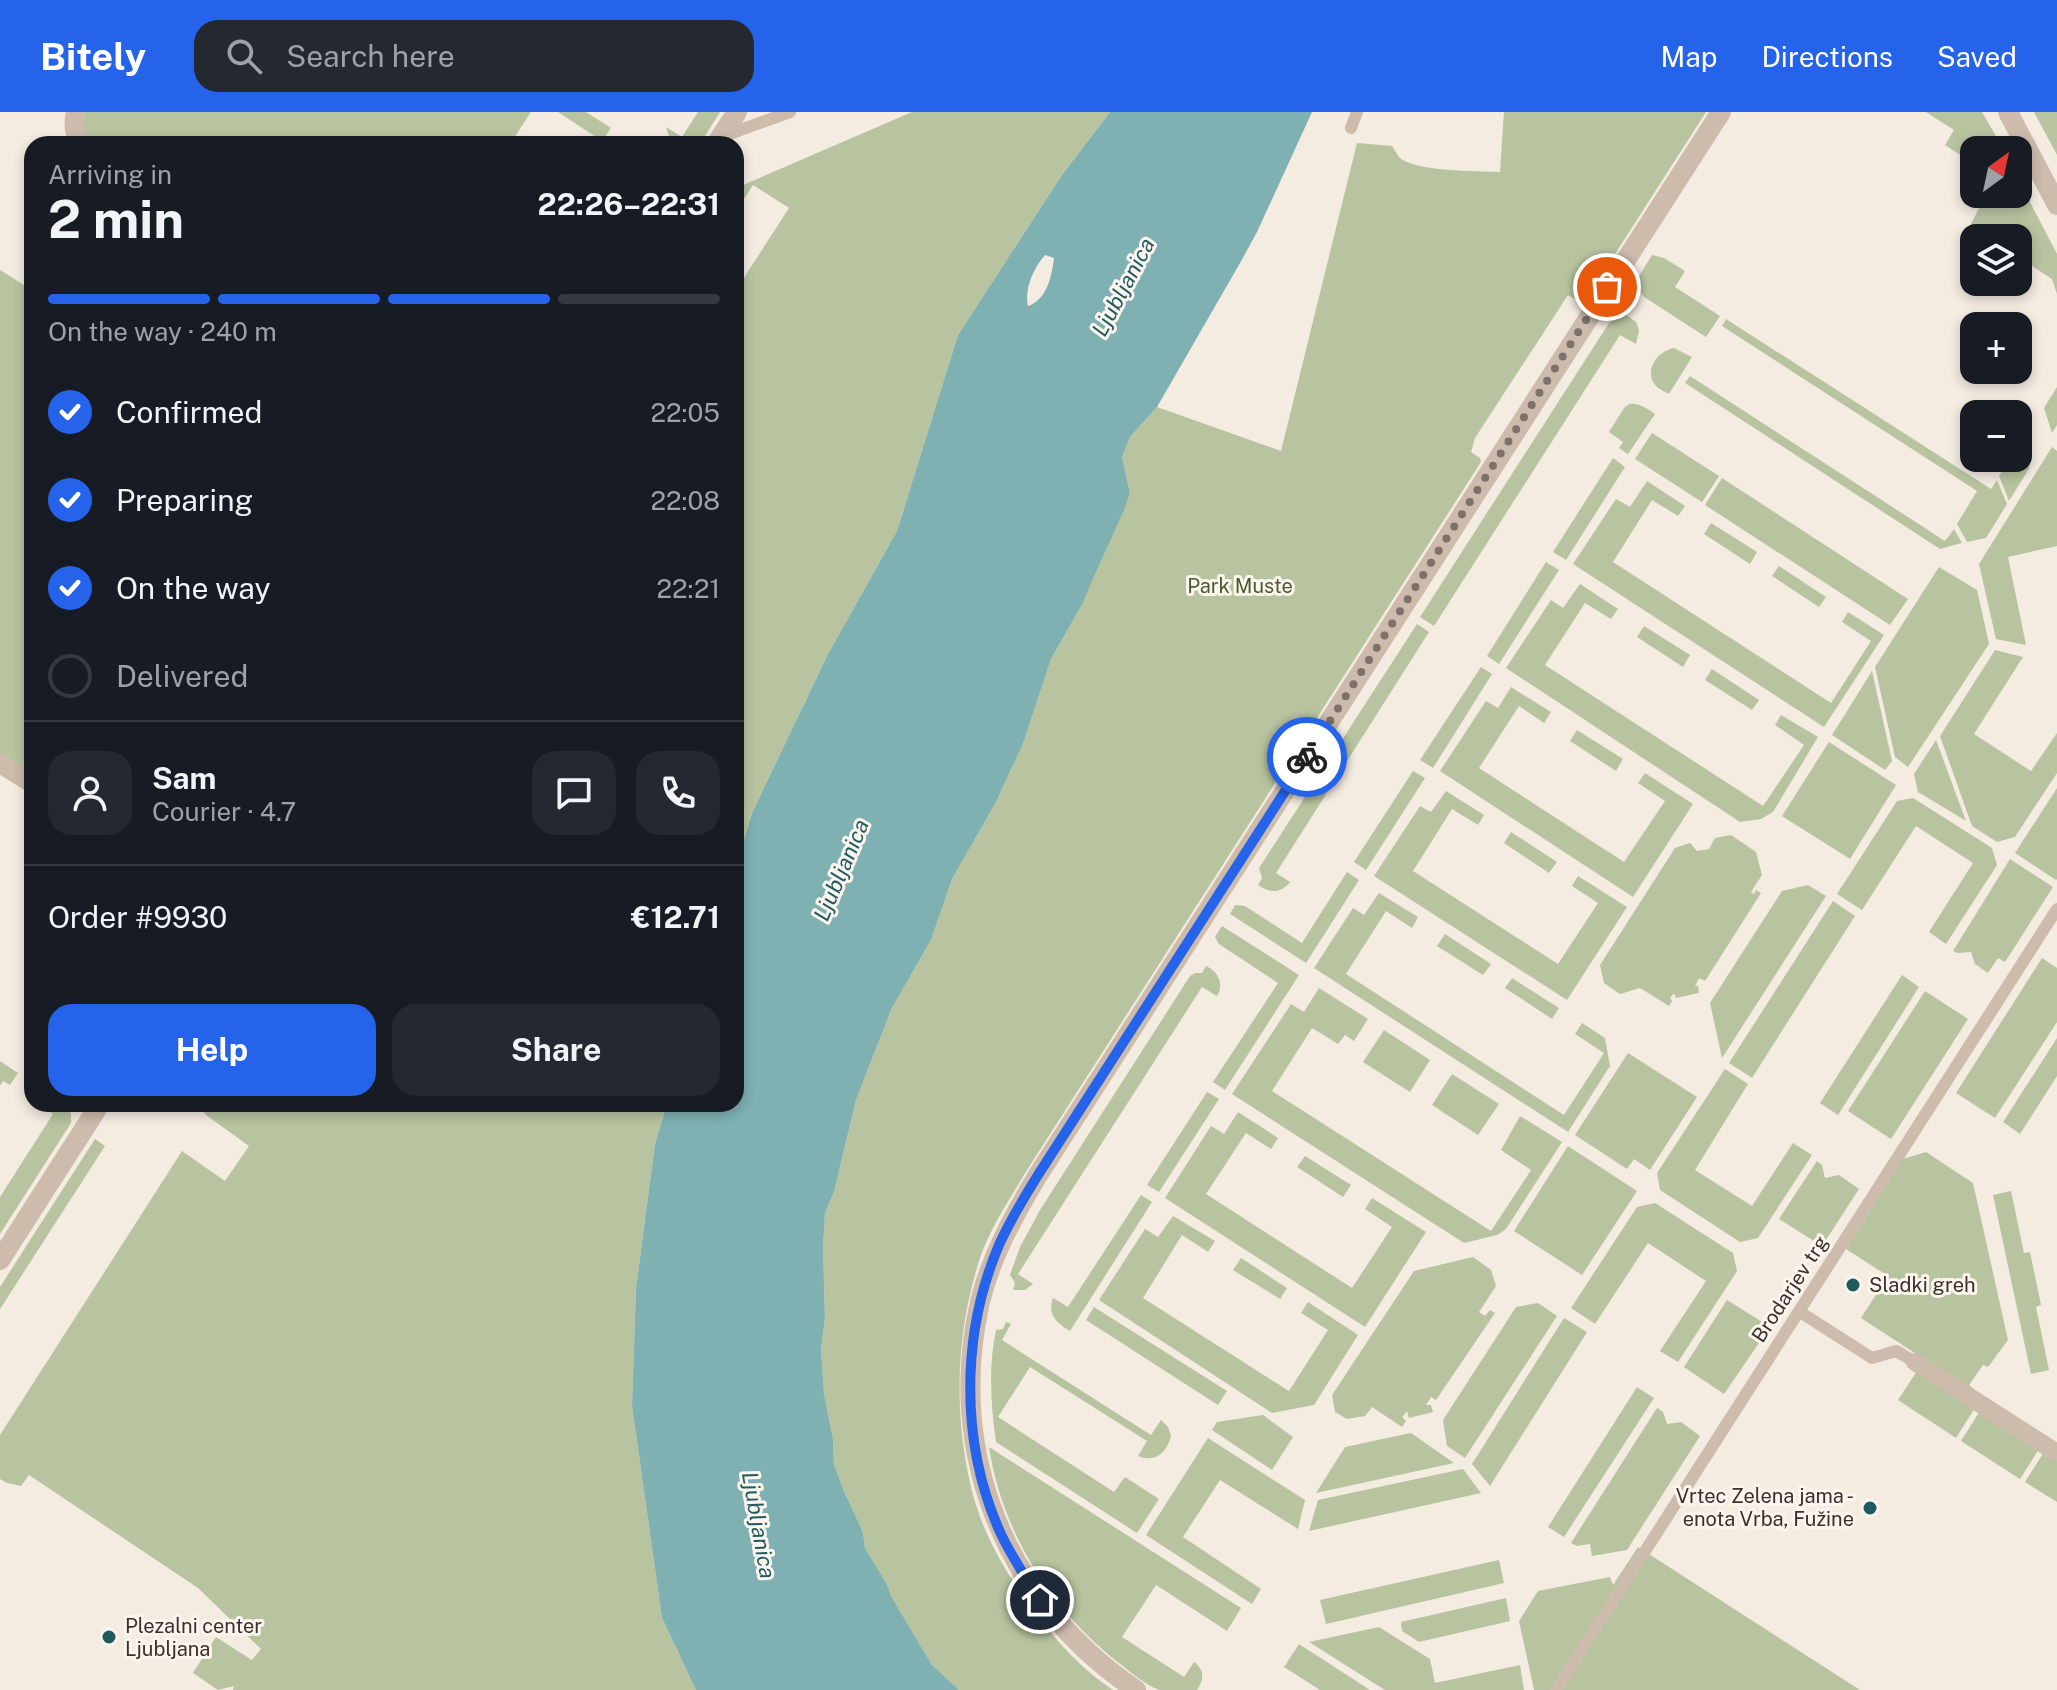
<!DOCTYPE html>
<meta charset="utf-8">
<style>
:root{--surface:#171b24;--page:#242831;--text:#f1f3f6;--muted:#9ea1a6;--line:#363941;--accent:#2563eb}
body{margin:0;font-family:"Public Sans",sans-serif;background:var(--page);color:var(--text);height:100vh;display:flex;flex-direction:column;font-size:30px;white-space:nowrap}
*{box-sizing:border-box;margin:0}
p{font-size:26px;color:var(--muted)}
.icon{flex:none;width:44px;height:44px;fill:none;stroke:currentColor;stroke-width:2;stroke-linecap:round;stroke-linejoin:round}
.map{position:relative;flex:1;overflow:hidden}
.side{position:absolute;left:24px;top:24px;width:720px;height:976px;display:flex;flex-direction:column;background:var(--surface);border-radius:24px;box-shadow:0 4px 12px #0003}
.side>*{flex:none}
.needle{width:52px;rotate:33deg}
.tools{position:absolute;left:1960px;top:24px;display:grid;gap:16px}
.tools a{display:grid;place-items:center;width:72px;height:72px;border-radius:16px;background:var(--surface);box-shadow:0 4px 12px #0003;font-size:40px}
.pin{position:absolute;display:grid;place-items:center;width:68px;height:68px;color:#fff;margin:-34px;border:4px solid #fff;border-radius:50%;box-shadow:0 2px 8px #0007}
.courier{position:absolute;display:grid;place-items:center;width:80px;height:80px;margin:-40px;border:6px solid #2563eb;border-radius:50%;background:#fff;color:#222;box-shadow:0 2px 10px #0007}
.overview em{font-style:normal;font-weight:700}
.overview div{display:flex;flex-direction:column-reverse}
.overview{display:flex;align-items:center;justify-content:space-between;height:136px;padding:0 24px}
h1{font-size:52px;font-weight:700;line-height:60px}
.bar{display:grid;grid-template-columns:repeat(4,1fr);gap:12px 8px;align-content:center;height:96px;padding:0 24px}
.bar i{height:10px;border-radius:6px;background:var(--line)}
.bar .active{background:var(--accent)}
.bar p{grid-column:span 4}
.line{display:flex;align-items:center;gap:20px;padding:0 24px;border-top:2px solid var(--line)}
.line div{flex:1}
.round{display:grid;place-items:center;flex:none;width:84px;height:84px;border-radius:24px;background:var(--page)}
ol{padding:0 24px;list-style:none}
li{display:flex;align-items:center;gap:24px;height:88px}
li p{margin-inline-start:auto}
li .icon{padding:8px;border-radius:50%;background:var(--accent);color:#fff;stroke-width:4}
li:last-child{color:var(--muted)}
li i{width:44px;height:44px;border:4px solid var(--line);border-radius:50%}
.primary-button{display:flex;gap:16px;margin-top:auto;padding:16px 24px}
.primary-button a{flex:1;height:92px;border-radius:24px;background:var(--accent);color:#fff;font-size:32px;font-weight:700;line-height:92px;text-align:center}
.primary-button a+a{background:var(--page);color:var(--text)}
header{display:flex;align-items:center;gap:48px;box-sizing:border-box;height:112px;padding:0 40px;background:var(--accent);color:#fff}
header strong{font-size:38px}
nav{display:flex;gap:44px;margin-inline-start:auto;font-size:28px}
.search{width:560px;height:72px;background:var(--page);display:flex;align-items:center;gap:20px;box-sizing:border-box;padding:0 28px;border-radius:24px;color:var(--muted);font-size:30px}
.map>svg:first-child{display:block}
</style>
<header>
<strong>Bitely</strong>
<div class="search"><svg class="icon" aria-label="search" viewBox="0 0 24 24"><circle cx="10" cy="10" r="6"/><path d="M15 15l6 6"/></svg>Search here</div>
<nav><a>Map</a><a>Directions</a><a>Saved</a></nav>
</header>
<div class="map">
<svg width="2057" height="1578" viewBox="0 0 2057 1578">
<rect width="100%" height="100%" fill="#f4ebe1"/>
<g fill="#b8c4a0">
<polygon points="83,0 531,0 510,32 90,32 84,18"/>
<polygon points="558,0 586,0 611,16 602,29"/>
<polygon points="698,0 720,0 702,29 697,32 676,32 670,28 666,15 682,25"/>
<polygon points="912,0 1110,0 1062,63 958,223 897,419 827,544 752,701 736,755 736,178 789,96 753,73 738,96 736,95 736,76"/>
<path d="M 1504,0 L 1706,0 L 1583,192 L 1568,183 L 1475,326 L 1471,340 L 1480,346 L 1481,350 L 1027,1058 C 1011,1085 992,1113 981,1143 C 955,1220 953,1305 973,1383 C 984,1424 1007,1463 1032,1496 C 1054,1527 1081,1557 1113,1578 L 959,1578 L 932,1553 L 891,1484 L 887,1472 L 865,1436 L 863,1420 L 844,1379 L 834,1353 L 833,1327 L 824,1282 L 821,1236 L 825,1206 L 823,1136 L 825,1101 L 834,1080 L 856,988 L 892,896 L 931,828 L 952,767 L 995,692 L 1023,632 L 1051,547 L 1083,491 L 1089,473 L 1130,381 L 1122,345 L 1130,325 L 1157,295 L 1281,339 L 1357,31 L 1392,34 C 1393,35 1398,44 1399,45 C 1414,60 1477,59 1500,60 Z"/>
<polygon points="1926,0 1982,0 2004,38 1974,38 1974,52 1945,33 1954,18"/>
<polygon points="2034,0 2057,0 2057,43"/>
<polygon points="2018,67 2057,142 2057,182 2052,167 2018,145 2018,126 1989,126 1970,114 1986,82 2018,82"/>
<polygon points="1652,143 1664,146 1685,159 1675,175 1720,204 1706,225 1644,185 1635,171"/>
<polygon points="0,158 32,178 32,664 0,644"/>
<polygon points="1625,202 1636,210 1639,218 1636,232 1620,223 1434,514 1420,505 1609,211 1614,207 1622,206"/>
<polygon points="1726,207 1991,377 1997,368 2007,392 1986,426 1967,430 1957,412 1977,379 1722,214"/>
<path d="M 1674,236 L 1692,245 L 1669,282 C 1665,280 1661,278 1657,275 C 1642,260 1657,239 1674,236 Z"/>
<polygon points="1690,264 1945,429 1954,417 1962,431 1940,437 1685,271"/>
<polygon points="2057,275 2057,313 2052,321 2044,296"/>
<path d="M 1629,292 C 1639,291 1646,296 1655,302 L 1628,342 L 1619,336 L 1623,330 L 1609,320 L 1624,296 Z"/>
<polygon points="1652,321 1719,364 1702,390 1635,347"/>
<polygon points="2052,335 2057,339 2057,434 2008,445 2026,533 1996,527 1979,452"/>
<polygon points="1613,346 1625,355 1566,448 1553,440"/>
<polygon points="2018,347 2030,355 2009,389 1999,364 2008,351"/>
<polygon points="1722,366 1908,487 1890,513 1705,393"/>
<polygon points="1647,369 1685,394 1678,404 1652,388 1613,450 1831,591 1871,529 1842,510 1848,500 1884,523 1824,615 1573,452 1616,387 1630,395"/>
<polygon points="1711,411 1757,440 1750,452 1704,422"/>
<polygon points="1546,450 1559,458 1499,552 1487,544"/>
<polygon points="1779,454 1826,485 1819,495 1772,464"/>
<polygon points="1939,455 1977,478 1989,532 1908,655 1895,645 1875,555"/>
<polygon points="1580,472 1618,497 1611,507 1585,491 1545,553 1763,694 1804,633 1775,613 1781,603 1818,625 1773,700 1761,707 1740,710 1506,556 1551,488 1563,496"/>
<path d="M 1417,512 L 1429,520 L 1276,761 L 1290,770 C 1281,782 1269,781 1258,773 L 1262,766 L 1259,756 Z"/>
<polygon points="1644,514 1690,543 1683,555 1637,525"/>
<polygon points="1995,538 2023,545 1974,622 2031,659 2057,621 2057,661 2015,725 1997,730 1972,714 1940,624"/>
<polygon points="1481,555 1492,562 1433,656 1420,648"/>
<polygon points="1712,557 1759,588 1752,598 1705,568"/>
<polygon points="1872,559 1892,649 1885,658 1832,623"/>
<polygon points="1511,575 1551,600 1544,611 1519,594 1479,656 1624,750 1665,689 1638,671 1645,661 1693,692 1633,785 1440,659 1486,589 1498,596"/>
<polygon points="1577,618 1623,647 1616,659 1570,629"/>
<polygon points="1936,628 1966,709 1918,680 1914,662"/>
<polygon points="1829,630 1896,673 1850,747 1782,704"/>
<polygon points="1413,659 1425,666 1366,758 1354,750"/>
<polygon points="2057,676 2057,767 2056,768 2015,741"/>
<polygon points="1446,679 1484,703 1478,713 1452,697 1413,759 1558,852 1598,791 1572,774 1578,764 1627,795 1567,888 1374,764 1420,694 1431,700"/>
<polygon points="1913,686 1992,736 1997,753 1946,832 1929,820 1973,751 1916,714 1862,798 1837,782 1897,689"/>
<polygon points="1511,720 1557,750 1549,761 1504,731"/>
<polygon points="1731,723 1756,740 1762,763 1751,780 1754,782 1756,778 1761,781 1705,869 1699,866 1695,874 1698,874 1699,881 1676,886 1674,881 1670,886 1672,889 1669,894 1640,876 1620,882 1604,871 1600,853 1675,736 1690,731 1697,739 1709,737 1715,726"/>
<polygon points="2010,747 2053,775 2005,850 1998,846 1988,861 1975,852 1971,840 1958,841 1953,839"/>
<polygon points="1347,760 1359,768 1306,851 1230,802 1235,793 1245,794 1302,831"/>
<polygon points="1808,773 1826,784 1722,946 1710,891 1782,779"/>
<polygon points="1379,781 1418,805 1412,816 1386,799 1346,862 1564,1003 1604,941 1575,922 1582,911 1605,926 1610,954 1568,1020 1314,856 1353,796 1364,803"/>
<polygon points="1833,789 1855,804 1752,966 1729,951"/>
<polygon points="1222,814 1299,863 1225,978 1213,970 1278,871 1219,832 1215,825"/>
<polygon points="1445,822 1491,852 1483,863 1437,834"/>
<polygon points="2042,846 2057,856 2057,910 1995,1006 1956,981"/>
<path d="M 1206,854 C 1219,860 1224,872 1217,884 L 1202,875 L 1018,1162 L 1033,1172 L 1025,1178 L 1013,1178 L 1015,1171 L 1010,1163 L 1020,1135 L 1040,1098 L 1190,864 L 1195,861 L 1202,861 Z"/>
<polygon points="1902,863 1919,875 1838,1003 1820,991"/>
<polygon points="1512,866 1559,896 1552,907 1505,876"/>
<polygon points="1319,876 1368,907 1354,929 1345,923 1338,932 1312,916 1272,979 1491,1119 1531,1058 1501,1038 1520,1004 1562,1030 1506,1117 1497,1123 1464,1131 1232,982 1291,892 1304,900"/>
<polygon points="1925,879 1968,907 1891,1027 1848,999"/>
<polygon points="1384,918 1430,948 1410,980 1363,950"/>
<polygon points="2057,926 2057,964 2020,1022 2003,1010"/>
<polygon points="1628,941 1697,985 1650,1058 1634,1047 1627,1057 1575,1023"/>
<polygon points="0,949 18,961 10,973 3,969 0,974"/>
<polygon points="1725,957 1748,972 1695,1058 1752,1094 1793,1031 1812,1043 1758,1126 1740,1130 1660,1078 1657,1061"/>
<polygon points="1452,962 1499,992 1478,1023 1432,993"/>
<polygon points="1207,980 1219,987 1159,1080 1147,1073"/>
<polygon points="39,992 66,992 71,1002 71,1011 0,1122 0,1085 53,1002"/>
<polygon points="198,992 667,992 655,1032 636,1176 632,1294 662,1506 696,1578 233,1578 234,1574 218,1578 193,1561 216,1525 252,1548 261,1537 198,1476 29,1363 21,1374 7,1371 0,1367 0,1323 182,1039 225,1069 249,1034 206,1003"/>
<polygon points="1238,1000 1278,1026 1271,1037 1246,1021 1206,1082 1352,1176 1392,1115 1365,1097 1372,1086 1426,1120 1365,1215 1165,1086 1211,1014 1224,1022"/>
<polygon points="95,1027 105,1034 0,1197 0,1175"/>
<polygon points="1568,1034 1637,1079 1582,1163 1514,1119"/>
<polygon points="1926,1040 1973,1071 2008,1228 1988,1255 1983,1253 1969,1273 1974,1277 1973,1279 1861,1206 1888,1164 1846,1137 1903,1047"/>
<polygon points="1305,1044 1351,1073 1343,1085 1297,1055"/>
<polygon points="1817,1049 1822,1053 1825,1066 1839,1063 1859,1077 1822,1134 1779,1107"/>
<polygon points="2011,1079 2024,1141 2030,1140 2041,1193 2036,1195 2049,1258 2031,1262 1993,1083"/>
<path d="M 1141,1083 L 1152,1090 L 1070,1219 C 1056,1210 1047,1203 1053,1186 L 1068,1195 Z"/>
<polygon points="1655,1091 1733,1141 1737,1159 1678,1250 1660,1239 1706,1169 1648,1131 1595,1212 1571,1196 1637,1095"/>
<polygon points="1173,1104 1215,1129 1208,1140 1182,1123 1143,1186 1289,1279 1328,1218 1301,1201 1308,1190 1358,1223 1314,1293 1272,1301 1099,1188 1145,1117 1158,1125"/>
<polygon points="1473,1145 1491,1158 1496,1174 1479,1200 1485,1204 1490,1198 1495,1201 1436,1288 1431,1285 1426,1293 1431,1293 1433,1300 1409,1306 1407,1299 1402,1305 1406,1309 1402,1315 1372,1295 1365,1304 1347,1307 1335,1300 1332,1283 1414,1159"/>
<polygon points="1241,1146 1287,1176 1280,1187 1233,1158"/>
<polygon points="1727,1188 1770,1215 1724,1282 1684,1255"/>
<polygon points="1538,1191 1557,1204 1465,1346 1447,1334 1443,1308 1516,1195"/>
<polygon points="1094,1195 1227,1279 1218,1293 1086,1208"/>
<polygon points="1564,1206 1587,1220 1490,1374 1472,1352"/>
<path d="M 1006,1210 L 1011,1212 L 1002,1228 L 1151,1323 L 1161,1308 L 1168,1315 L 1171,1324 C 1167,1341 1155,1351 1138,1344 L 1147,1329 L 1030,1255 L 998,1305 L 1114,1380 L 1125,1365 L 1159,1387 L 1137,1421 L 996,1330 C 991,1293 988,1256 996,1218 L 1003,1217 Z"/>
<polygon points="1917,1259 1975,1296 1956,1326 1898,1288"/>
<polygon points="1637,1275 1654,1286 1564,1425 1548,1415"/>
<polygon points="1657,1296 1663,1300 1667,1312 1681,1310 1700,1324 1627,1438 1592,1444 1590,1432 1577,1434 1571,1431"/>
<polygon points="1980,1299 2039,1337 2020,1367 1961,1329"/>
<polygon points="1263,1303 1293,1325 1272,1358 1212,1318 1217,1310"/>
<polygon points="1411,1321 1454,1351 1316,1381 1345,1335"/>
<polygon points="1208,1326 1305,1388 1298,1417 1220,1368 1183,1425 1261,1477 1252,1492 1146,1423"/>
<path d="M 989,1335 L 1241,1496 L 1227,1519 L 1156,1473 L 1122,1525 L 1184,1565 L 1194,1550 C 1205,1558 1204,1568 1197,1578 C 1186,1578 1171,1578 1160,1578 C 1148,1575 1129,1559 1119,1551 C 1051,1498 1002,1420 989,1335 Z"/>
<polygon points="2044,1340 2057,1349 2057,1390 2025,1370"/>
<polygon points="1463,1357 1481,1381 1309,1419 1318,1388"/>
<polygon points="1638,1435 1860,1578 1534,1578 1519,1509 1538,1479 1610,1465 1613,1473"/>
<polygon points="1499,1448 1504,1471 1326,1512 1320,1488"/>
<polygon points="1506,1486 1510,1509 1419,1530 1402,1519 1401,1510"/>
<polygon points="1379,1515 1430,1547 1435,1571 1520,1553 1524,1578 1385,1578 1309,1530"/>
<polygon points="1299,1532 1370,1578 1320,1578 1284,1555"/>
</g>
<path fill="#7fb0b2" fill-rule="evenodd" d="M 1110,0 L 1312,0 L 1257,120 L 1240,151 L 1157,295 L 1130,325 L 1122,345 L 1130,381 L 1124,398 L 1090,473 L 1083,491 L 1051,547 L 1023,632 L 995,692 L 952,767 L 931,828 L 892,896 L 856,988 L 834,1080 L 825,1101 L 823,1136 L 825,1206 L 821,1236 L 824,1282 L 833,1327 L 834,1353 L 844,1379 L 863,1420 L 865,1436 L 887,1472 L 891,1484 L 932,1553 L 959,1578 L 696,1578 L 662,1506 L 632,1294 L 636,1176 L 655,1032 L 667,992 L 736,992 L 736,755 L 752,701 L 827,544 L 897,419 L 958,223 L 1062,63 ZM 1045,143 L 1054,146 C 1052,163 1047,188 1028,194 C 1024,177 1034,155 1045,143 Z"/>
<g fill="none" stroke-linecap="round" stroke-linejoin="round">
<g stroke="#cdbbac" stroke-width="12">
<polyline points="1351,16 1357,0"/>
<polyline points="721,25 790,0"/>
<polyline points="1800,1200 1872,1246 1896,1239 1915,1250"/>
<polyline points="1556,1578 2057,797"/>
</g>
<polyline stroke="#cdbbac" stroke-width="18" points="1915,1250 2057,1341"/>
<g stroke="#cdbbac" stroke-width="20">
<path d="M 76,0 C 73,12 74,21 80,32"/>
<polyline points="0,651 32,671"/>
<path d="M 1136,1578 C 1007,1491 945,1342 980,1190 C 991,1144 1014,1103 1038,1063 L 1721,0"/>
</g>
<g stroke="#cdbbac" stroke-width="20">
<polyline points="2008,0 2057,93"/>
<polyline points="716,32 737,0"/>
<polyline points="0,1148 100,992"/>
</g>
</g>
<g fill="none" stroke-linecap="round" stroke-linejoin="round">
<polyline stroke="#7c716b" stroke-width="8" stroke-dasharray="0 14.4" points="1307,645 1607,175"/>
<path stroke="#2563eb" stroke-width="10" d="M 1040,1488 C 1026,1466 1011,1444 1000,1420 C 960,1330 961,1222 999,1133 C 1010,1108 1024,1086 1038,1063 L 1307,645"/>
</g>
<g fill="#1f5a5e" stroke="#fbf5ee" stroke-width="3">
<circle cx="1853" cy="1173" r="8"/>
<circle cx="1870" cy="1396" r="8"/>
<circle cx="109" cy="1525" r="8"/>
</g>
<g text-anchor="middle" stroke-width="6" stroke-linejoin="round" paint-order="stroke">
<g font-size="20" fill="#4a5a2e" stroke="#fbf5ee">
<text x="1240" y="481">Park Muste</text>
</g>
<g font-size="20" fill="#3b302b" stroke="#fbf5ee" text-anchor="start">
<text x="1869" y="1180">Sladki greh</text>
<text x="1854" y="1391" text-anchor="end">Vrtec Zelena jama -<tspan x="1854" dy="23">enota Vrba, Fužine</tspan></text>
<text x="125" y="1521">Plezalni center<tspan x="125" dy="23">Ljubljana</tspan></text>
</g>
<g font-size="20" fill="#3b302b" stroke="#fbf5ee">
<text transform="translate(1790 1177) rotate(-57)" y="7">Brodarjev trg</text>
</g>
<g font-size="22" font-style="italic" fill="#1f5a5e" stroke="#fbf5ee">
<text transform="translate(1123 175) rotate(-62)" y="8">Ljubljanica</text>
<text transform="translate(841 758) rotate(-67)" y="8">Ljubljanica</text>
<text transform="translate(759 1413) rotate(80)" y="8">Ljubljanica</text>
</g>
</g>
</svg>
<div class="tools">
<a><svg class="needle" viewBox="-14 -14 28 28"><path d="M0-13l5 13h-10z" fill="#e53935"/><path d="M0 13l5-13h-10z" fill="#9ea1a6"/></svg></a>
<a><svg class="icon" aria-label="layers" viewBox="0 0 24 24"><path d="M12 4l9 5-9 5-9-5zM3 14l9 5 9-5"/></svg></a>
<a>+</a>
<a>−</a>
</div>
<div class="pin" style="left:1607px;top:175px;background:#ea580c"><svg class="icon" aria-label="bag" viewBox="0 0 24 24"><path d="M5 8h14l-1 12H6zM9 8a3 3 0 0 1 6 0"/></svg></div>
<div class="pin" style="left:1040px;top:1488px;background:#1f2937"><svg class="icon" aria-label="home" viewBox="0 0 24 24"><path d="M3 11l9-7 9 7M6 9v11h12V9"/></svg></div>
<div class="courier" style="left:1307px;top:645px"><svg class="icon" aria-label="bike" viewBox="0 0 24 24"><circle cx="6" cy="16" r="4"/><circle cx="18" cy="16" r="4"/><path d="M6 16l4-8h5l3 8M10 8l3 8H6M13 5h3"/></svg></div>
<section class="side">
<div class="overview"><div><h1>2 min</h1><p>Arriving in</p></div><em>22:26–22:31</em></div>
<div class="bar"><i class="active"></i><i class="active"></i><i class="active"></i><i></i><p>On the way · 240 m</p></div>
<ol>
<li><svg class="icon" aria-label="check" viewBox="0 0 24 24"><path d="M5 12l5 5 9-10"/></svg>Confirmed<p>22:05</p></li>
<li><svg class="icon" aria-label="check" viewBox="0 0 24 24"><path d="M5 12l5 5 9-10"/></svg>Preparing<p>22:08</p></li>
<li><svg class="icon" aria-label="check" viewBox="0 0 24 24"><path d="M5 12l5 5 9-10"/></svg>On the way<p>22:21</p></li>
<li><i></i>Delivered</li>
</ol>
<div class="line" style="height:144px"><a class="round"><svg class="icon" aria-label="person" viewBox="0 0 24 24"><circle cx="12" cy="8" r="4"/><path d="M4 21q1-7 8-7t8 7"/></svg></a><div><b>Sam</b><p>Courier · 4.7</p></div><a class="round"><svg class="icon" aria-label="chat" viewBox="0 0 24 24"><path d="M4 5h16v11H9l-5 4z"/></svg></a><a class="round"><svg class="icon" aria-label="phone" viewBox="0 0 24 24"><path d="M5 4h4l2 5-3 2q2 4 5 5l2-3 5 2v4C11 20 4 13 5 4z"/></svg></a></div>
<div class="line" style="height:104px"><div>Order #9930</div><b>€12.71</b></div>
<div class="primary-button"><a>Help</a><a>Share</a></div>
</section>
</div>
